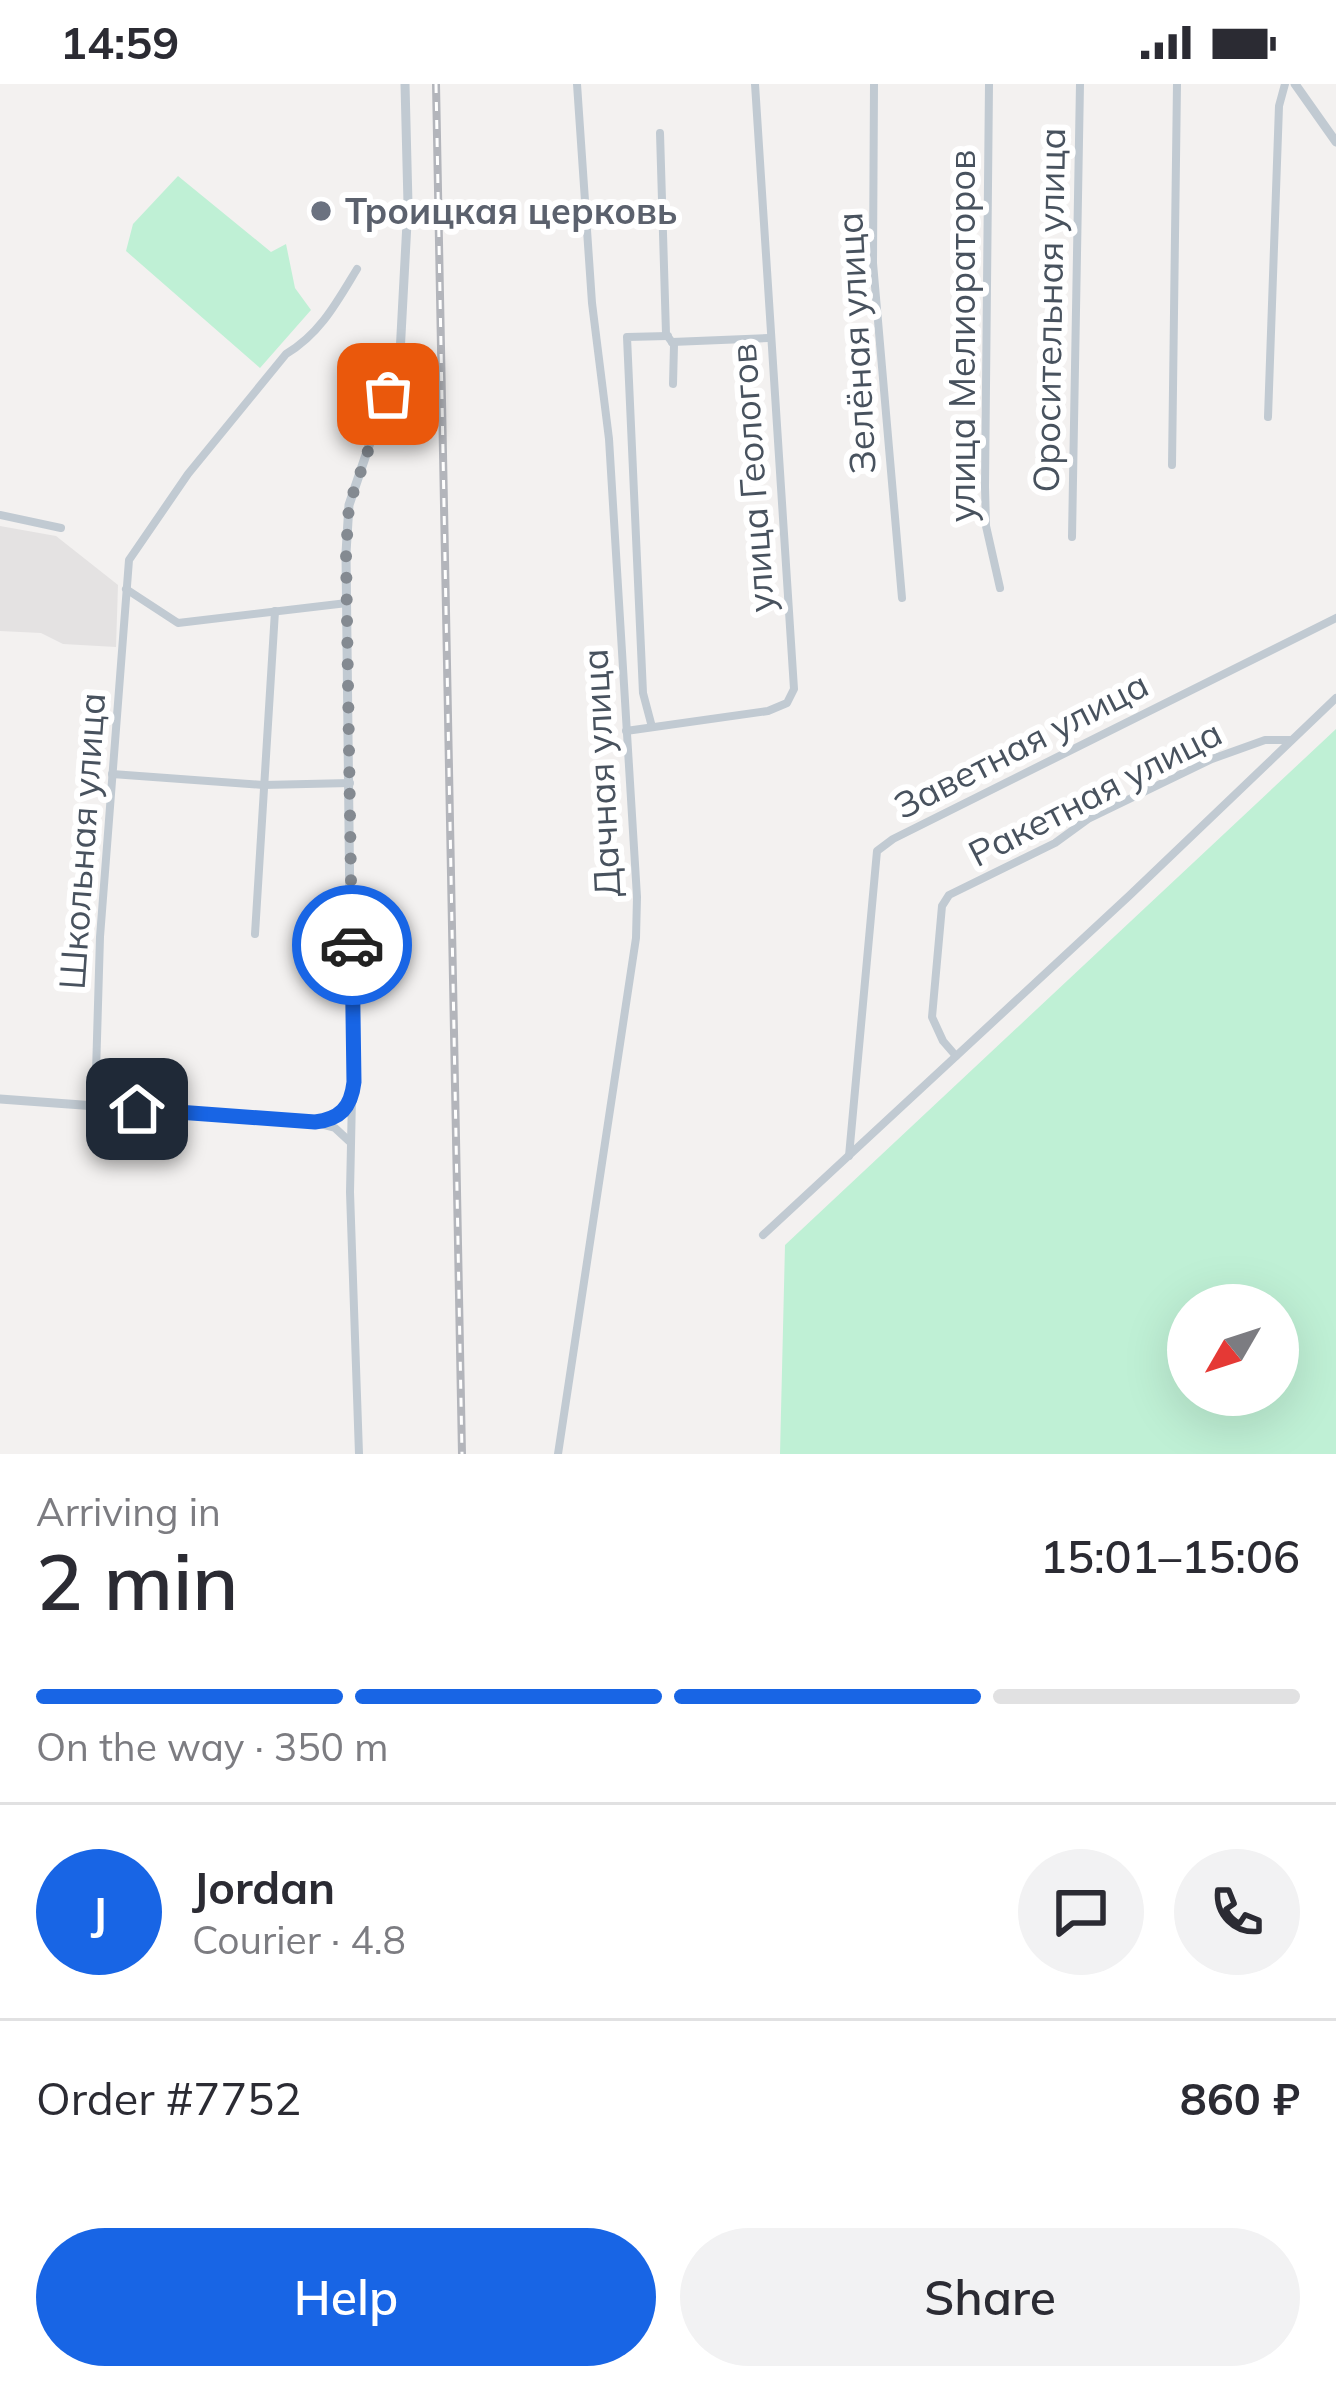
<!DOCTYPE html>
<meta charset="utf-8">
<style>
:root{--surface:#fff;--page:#f2f2f3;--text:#2b2b33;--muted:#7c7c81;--line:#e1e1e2;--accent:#1865e5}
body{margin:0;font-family:Mulish,sans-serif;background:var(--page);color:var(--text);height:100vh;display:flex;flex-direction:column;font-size:45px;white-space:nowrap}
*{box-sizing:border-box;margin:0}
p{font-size:39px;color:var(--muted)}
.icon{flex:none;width:66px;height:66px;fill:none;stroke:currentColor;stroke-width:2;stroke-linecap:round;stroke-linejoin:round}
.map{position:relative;height:1370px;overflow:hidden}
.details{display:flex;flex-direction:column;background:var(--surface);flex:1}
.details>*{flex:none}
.needle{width:78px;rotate:231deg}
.controls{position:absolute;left:1167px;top:1200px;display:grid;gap:24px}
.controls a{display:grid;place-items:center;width:132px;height:132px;border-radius:50%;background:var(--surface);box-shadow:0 12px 48px #0002;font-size:60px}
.pin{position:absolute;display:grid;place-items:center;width:102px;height:102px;color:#fff;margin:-51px;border-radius:24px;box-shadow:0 6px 18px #0006}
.courier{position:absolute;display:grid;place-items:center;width:120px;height:120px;margin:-60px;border:9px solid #1865e5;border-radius:50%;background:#fff;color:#222;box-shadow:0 3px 15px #0007}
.head em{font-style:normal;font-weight:600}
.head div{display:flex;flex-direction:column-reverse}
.head{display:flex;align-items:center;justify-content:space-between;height:204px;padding:0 36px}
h1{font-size:78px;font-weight:600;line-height:90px}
.bar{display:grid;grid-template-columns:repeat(4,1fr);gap:18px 12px;align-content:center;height:144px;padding:0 36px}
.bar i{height:15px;border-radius:9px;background:var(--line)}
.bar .on{background:var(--accent)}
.bar p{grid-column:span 4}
.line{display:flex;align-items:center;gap:30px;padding:0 36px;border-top:3px solid var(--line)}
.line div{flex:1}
.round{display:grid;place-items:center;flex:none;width:126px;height:126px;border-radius:63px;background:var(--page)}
.cta{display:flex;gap:24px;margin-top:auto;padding:24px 36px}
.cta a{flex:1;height:138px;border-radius:72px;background:var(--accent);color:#fff;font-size:48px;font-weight:600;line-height:138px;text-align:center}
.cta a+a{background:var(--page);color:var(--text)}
.status{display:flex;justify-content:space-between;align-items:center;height:84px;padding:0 60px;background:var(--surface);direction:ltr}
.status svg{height:33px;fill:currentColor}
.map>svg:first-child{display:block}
</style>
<div class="status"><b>14:59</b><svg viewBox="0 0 49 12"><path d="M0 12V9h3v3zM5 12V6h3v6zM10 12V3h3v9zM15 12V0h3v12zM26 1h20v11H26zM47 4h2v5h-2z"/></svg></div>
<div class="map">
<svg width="1336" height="1370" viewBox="0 0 1336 1370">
<rect width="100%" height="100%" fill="#f3f1f0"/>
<polygon fill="#e4e2e2" points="0,442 56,452 118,501 116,563 63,560 41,549 0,547"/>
<g fill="#bff0d5" fill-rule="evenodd">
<polygon points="178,92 271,168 286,160 295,204 311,226 260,284 126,167 133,140"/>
<path d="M 1336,645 L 1336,1370 L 780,1370 L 785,1161 ZM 1188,1221 L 1278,1221 L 1278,1311 L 1188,1311 Z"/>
</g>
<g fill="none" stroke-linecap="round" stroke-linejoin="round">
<g stroke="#c1cad2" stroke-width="8">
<polyline points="874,0 873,179 902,514"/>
<polyline points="989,0 985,403 986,442 1000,504"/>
<polyline points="660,49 666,250 674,261 673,300"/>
<polyline points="672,258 768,254"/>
<polyline points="1268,333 1279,22 1285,0"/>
<polyline points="1172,381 1177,0"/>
<polyline points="0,431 61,444"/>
<polyline points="1072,453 1080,0"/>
<polyline points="126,505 178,539 347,519"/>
<polyline points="652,643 643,609 627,253 668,252"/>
<polyline points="626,647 768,627 787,619 794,605 755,0"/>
<polyline points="112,690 263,701 350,699"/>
<polyline points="255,850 275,527"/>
<polyline points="956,972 943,957 932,933 942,822 949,811 1055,759 1088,735 1212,675 1265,656 1291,656"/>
<polyline points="352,1013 350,1108 359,1370"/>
<path d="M 95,1022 L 100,853 L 129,476 L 188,390 L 286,270 C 320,250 337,218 357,185"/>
<polyline points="316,1039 335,1044 349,1057"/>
<polyline points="849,1072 877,767 893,755 1336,534"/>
<polyline points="763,1151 1130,811 1336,614"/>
<polyline points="558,1370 636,854 637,813 609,355 592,219 577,0"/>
</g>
<g stroke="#c1cad2" stroke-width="9">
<polyline points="1295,0 1336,58"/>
<polyline points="0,1015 315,1038 340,1031 352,1013 346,469 349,421 400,270 408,120 405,0"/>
</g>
<defs>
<polyline id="rail" points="436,0 462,1370"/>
</defs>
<use href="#rail" stroke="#b3b5bb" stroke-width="8"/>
<use href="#rail" stroke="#fff" stroke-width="3" stroke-dasharray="9" stroke-linecap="butt"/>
</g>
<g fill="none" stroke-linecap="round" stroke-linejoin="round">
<polyline stroke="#848a91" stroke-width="12" stroke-dasharray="0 21.6" points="352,861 346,469 349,421 388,310"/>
<path stroke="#1865e5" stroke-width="15" d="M 137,1025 L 315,1038 C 340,1035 351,1024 354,998 L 352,861"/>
</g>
<circle fill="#6b7280" stroke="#fff" stroke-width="4.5" cx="321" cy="127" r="12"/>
<g text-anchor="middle" stroke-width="12" stroke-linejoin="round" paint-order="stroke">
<g font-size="36" font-weight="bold" fill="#5b616d" stroke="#fff" text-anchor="start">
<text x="345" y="140">Троицкая церковь</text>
</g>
<g font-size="36" fill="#48525e" stroke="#fff">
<text transform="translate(1049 226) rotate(-89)" y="13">Оросительная улица</text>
<text transform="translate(962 252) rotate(-90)" y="13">улица Мелиораторов</text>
<text transform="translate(856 259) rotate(-93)" y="13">Зелёная улица</text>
<text transform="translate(752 394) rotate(-94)" y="13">улица Геологов</text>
<text transform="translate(1021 661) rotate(-27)" y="13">Заветная улица</text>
<text transform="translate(601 689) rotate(-93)" y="13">Дачная улица</text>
<text transform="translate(1095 709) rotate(-27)" y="13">Ракетная улица</text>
<text transform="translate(82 757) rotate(-86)" y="13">Школьная улица</text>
</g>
</g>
</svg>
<div class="controls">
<a><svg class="needle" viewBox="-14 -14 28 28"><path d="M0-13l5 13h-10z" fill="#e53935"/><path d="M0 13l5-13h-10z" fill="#7c7c81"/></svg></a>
</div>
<div class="pin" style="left:388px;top:310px;background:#ea580c"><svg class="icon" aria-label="bag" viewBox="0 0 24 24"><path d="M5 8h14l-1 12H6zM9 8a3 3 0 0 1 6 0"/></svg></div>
<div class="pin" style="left:137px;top:1025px;background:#1f2937"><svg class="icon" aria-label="home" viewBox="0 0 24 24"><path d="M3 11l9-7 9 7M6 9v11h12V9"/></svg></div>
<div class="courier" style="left:352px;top:861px"><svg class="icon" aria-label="car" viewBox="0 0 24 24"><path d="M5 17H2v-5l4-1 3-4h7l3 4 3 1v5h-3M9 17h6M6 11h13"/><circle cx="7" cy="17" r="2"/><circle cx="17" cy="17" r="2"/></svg></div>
</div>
<section class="details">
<div class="head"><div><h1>2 min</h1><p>Arriving in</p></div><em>15:01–15:06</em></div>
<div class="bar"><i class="on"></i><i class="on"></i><i class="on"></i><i></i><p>On the way · 350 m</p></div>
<div class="line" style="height:216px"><b class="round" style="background:var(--accent);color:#fff">J</b><div><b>Jordan</b><p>Courier · 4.8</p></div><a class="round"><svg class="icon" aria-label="chat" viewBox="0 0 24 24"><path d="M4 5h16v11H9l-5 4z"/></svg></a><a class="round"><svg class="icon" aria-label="phone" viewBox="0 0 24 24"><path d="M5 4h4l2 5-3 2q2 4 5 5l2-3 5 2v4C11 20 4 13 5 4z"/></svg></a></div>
<div class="line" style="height:156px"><div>Order #7752</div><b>860 ₽</b></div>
<div class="cta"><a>Help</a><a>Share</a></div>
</section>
